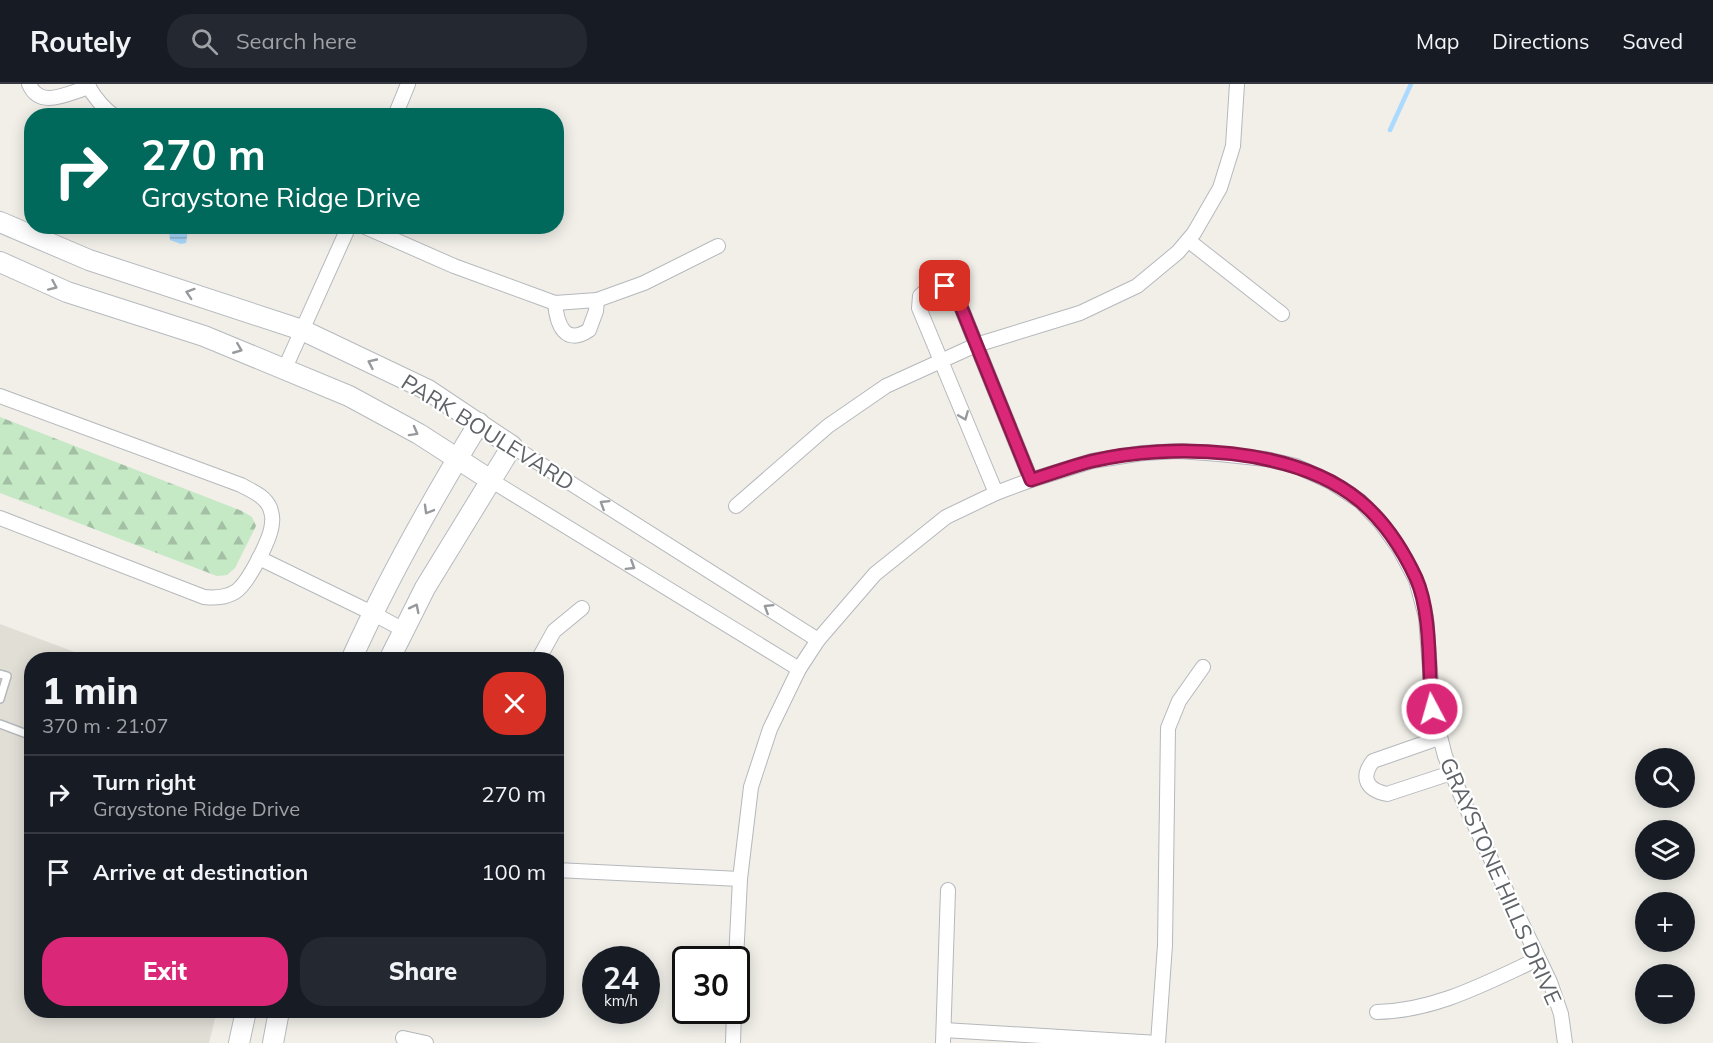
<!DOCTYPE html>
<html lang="en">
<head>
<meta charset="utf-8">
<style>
  body { margin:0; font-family:Mulish,sans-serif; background:#242831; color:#f1f3f6; height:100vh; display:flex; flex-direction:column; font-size:22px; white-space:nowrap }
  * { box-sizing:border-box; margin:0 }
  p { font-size:20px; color:#9ea1a6 }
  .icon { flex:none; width:33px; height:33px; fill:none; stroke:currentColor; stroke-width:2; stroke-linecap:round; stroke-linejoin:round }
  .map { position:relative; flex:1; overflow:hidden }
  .sheet { position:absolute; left:24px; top:568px; width:540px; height:366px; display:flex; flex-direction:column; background:#171b24; border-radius:24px; box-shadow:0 3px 15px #0003 }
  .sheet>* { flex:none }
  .hud { position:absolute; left:24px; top:24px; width:540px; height:126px; border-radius:24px; box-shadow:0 3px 15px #0003; background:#00695c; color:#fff; overflow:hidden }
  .fabs { position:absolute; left:1635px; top:664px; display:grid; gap:12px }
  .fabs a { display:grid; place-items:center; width:60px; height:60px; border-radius:50%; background:#171b24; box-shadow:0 3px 15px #0003; font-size:30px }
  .speed { position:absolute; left:582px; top:862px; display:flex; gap:12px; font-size:30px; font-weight:700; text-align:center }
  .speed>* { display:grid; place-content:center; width:78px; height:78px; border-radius:50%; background:#171b24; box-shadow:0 3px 15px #0003; line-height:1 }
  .speed small { font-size:15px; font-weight:400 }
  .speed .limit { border:3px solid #111; border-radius:9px; background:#fff; color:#111 }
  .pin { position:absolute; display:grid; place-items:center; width:51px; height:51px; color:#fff; margin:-26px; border-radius:12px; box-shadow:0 3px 9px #0006 }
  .me { position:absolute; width:66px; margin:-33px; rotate:354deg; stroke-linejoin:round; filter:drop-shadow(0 0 4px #0008) }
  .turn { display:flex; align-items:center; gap:21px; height:126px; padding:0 18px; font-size:27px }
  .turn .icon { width:78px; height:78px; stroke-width:2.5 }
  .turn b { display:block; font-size:42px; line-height:51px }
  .round { display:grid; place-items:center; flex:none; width:63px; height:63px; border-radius:24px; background:#242831 }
  .summary { display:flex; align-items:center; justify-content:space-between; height:102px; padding:0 18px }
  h1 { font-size:36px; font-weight:800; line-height:45px }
  .action { display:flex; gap:12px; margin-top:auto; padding:12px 18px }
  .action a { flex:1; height:69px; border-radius:24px; background:#db2777; color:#fff; font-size:24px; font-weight:800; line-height:69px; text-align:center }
  .action a+a { background:#242831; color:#f1f3f6 }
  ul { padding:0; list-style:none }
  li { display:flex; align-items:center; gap:18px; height:78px; padding:0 18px; border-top:2px solid #363941 }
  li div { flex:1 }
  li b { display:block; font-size:22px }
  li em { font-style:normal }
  header { display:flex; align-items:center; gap:36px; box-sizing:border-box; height:84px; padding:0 30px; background:#171b24; border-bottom:2px solid #363941 }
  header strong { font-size:28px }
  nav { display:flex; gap:33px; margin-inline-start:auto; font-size:21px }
  .search { width:420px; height:54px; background:#242831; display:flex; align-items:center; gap:15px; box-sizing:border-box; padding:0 21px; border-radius:24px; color:#9ea1a6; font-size:22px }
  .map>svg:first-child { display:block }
  .education { fill:#e1ded6 }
  .forest { fill:url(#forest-firs) }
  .water { fill:url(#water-rules) }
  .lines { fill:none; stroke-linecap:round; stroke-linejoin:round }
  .stream { stroke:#aadaff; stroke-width:4.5 }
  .lane-casing { stroke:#b5b8bc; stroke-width:10 }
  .street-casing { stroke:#b5b8bc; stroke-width:16 }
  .secondary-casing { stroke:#b6babf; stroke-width:22 }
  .lane { stroke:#fff; stroke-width:7 }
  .street { stroke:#fff; stroke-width:14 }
  .secondary { stroke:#fff; stroke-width:20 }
  .oneway { stroke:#979a9d }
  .route-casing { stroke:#8e194d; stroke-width:15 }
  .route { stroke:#db2777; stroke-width:10 }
  .labels { text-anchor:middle; stroke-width:4.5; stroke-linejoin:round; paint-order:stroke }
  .street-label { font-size:22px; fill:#5f6368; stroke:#fff }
</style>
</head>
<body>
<header>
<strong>Routely</strong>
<div class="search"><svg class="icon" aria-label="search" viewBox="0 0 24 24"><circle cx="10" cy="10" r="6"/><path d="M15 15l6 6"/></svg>Search here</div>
<nav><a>Map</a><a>Directions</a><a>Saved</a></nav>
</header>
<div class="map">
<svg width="1713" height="959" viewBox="0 0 1713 959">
  <defs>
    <pattern id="forest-firs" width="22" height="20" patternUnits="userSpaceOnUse" patternTransform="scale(1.5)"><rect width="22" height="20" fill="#c5e8c5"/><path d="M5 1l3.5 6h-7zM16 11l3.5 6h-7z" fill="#a3c0a4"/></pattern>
    <pattern id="water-rules" width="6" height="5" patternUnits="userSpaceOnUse" patternTransform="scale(1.5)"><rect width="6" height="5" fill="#aadaff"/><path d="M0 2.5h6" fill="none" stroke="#8eb4d2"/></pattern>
  </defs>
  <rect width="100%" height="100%" fill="#f1efe8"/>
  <path class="education" d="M0,540L96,576H32V927H217L209,959H0Z"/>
  <path class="forest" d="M0,333L242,427L252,433L256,442L235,484L227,491L217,492L0,409Z"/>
  <path class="water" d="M172,143L188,147L186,159L181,160L170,156L169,146Z"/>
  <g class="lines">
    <path class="stream" d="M1390,46L1411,0"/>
    <g class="lane-casing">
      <g id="lane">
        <path d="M0,590L7,592L0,615"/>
        <path d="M0,640L32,652"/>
      </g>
    </g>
    <g class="street-casing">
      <g id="street">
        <path d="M29,0C40,26 68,9 89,3"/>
        <path d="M87,0C94,13 102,23 114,32"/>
        <path d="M395,32L408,0"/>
        <path d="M363,142L454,182L555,219L597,216L644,199L718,162"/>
        <path d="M1189,157L1282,230"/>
        <path d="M555,219C557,241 565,262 589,246L596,227L597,216"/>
        <path d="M285,284L349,142"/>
        <path d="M0,312L241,401C252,407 265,412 270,424C271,427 273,434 272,438C272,453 248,500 235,508C225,514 215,514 204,513L0,434"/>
        <path d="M512,362L818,556"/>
        <path d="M492,397L799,585"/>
        <path d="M996,409L919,224L920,212L931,202H945L957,213L1031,396"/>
        <path d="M736,422L828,342L886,302L976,261L1080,229L1137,202L1178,168L1194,149L1220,104L1233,62L1237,0"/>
        <path d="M259,474L372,529L404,546"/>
        <path d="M538,576L554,547L582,524"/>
        <path d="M1439,654L1373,677C1360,694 1367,706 1387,710L1451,689"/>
        <path d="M556,786L740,795"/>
        <path d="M736,876L740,795L751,703L770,645L799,585L818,556L875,490L946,433L996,409L1031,396L1092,377L1143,369L1179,367L1219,370L1266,375L1296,382L1331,398L1360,417L1381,439L1399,464L1416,496L1426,533L1433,625L1445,672L1464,719L1550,898L1561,930L1565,959"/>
        <path d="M1377,928C1435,927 1486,899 1538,875"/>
        <path d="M944,946L1158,959"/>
        <path d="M403,954L426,959"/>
        <path d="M733,959L734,927"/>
        <path d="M943,959L948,806"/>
        <path d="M1158,959L1165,861L1168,644L1179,617L1203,583"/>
      </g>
    </g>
    <g class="secondary-casing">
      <g id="secondary">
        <path d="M0,138L89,176L302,246L428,306L512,362L425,504L389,576"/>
        <path d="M0,178L67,208L204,252L349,312L419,350L492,397"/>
        <path d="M351,576C388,494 432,416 479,339"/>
        <path d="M239,959L246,927"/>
        <path d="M273,959L279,927"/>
      </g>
    </g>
    <use href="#lane" class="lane"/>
    <use href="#street" class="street"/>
    <use href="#secondary" class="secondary"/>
  </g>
  <defs><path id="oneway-chevron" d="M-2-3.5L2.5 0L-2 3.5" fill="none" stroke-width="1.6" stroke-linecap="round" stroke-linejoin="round" transform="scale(1.5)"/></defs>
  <g class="oneway">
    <use href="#oneway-chevron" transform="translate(53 202) rotate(24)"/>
    <use href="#oneway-chevron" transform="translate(190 209) rotate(-162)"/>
    <use href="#oneway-chevron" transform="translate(238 265) rotate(22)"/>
    <use href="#oneway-chevron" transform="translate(372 279) rotate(-155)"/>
    <use href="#oneway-chevron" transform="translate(964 332) rotate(68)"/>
    <use href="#oneway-chevron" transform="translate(414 348) rotate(29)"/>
    <use href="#oneway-chevron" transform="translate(604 420) rotate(-148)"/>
    <use href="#oneway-chevron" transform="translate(428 426) rotate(120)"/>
    <use href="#oneway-chevron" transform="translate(631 482) rotate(32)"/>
    <use href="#oneway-chevron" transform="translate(415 524) rotate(-63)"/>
    <use href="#oneway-chevron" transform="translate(768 524) rotate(-148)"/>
  </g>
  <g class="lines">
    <g class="route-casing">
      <path id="route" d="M945,202L957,213L1031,396C1051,390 1072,382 1092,377C1172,358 1295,363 1360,417C1384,437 1403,466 1416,494C1432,530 1428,585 1432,625"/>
    </g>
    <use href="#route" class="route"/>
  </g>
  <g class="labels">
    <g class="street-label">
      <text transform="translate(488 348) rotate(32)" y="8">PARK BOULEVARD</text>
      <text transform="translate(1501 797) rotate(66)" y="8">GRAYSTONE HILLS DRIVE</text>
    </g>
  </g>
</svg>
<div class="fabs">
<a><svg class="icon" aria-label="search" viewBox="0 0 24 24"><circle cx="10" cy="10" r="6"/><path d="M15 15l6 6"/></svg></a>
<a><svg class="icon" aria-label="layers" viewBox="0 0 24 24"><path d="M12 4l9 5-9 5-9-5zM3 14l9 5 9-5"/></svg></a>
<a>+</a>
<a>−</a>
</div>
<div class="speed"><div>24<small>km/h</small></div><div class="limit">30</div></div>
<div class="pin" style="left:945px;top:202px;background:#d93025"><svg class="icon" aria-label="arrive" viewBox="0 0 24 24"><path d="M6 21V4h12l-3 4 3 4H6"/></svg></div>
<svg class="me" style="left:1432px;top:625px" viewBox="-20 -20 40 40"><circle r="17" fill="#db2777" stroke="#fff" stroke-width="3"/><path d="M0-11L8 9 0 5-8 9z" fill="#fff"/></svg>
<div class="hud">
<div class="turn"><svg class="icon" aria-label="right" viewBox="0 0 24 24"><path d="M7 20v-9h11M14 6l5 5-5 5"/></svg><div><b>270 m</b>Graystone Ridge Drive</div></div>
</div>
<section class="sheet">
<div class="summary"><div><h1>1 min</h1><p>370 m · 21:07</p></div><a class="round" style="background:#d93025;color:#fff"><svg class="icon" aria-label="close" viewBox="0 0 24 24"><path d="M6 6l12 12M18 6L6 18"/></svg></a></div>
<ul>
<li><svg class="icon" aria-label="right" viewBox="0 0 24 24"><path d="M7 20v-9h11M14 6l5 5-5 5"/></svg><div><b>Turn right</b><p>Graystone Ridge Drive</p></div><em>270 m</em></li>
<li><svg class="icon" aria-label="arrive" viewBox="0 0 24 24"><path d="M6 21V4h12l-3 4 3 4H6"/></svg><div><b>Arrive at destination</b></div><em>100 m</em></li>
</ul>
<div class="action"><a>Exit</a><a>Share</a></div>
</section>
</div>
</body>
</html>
